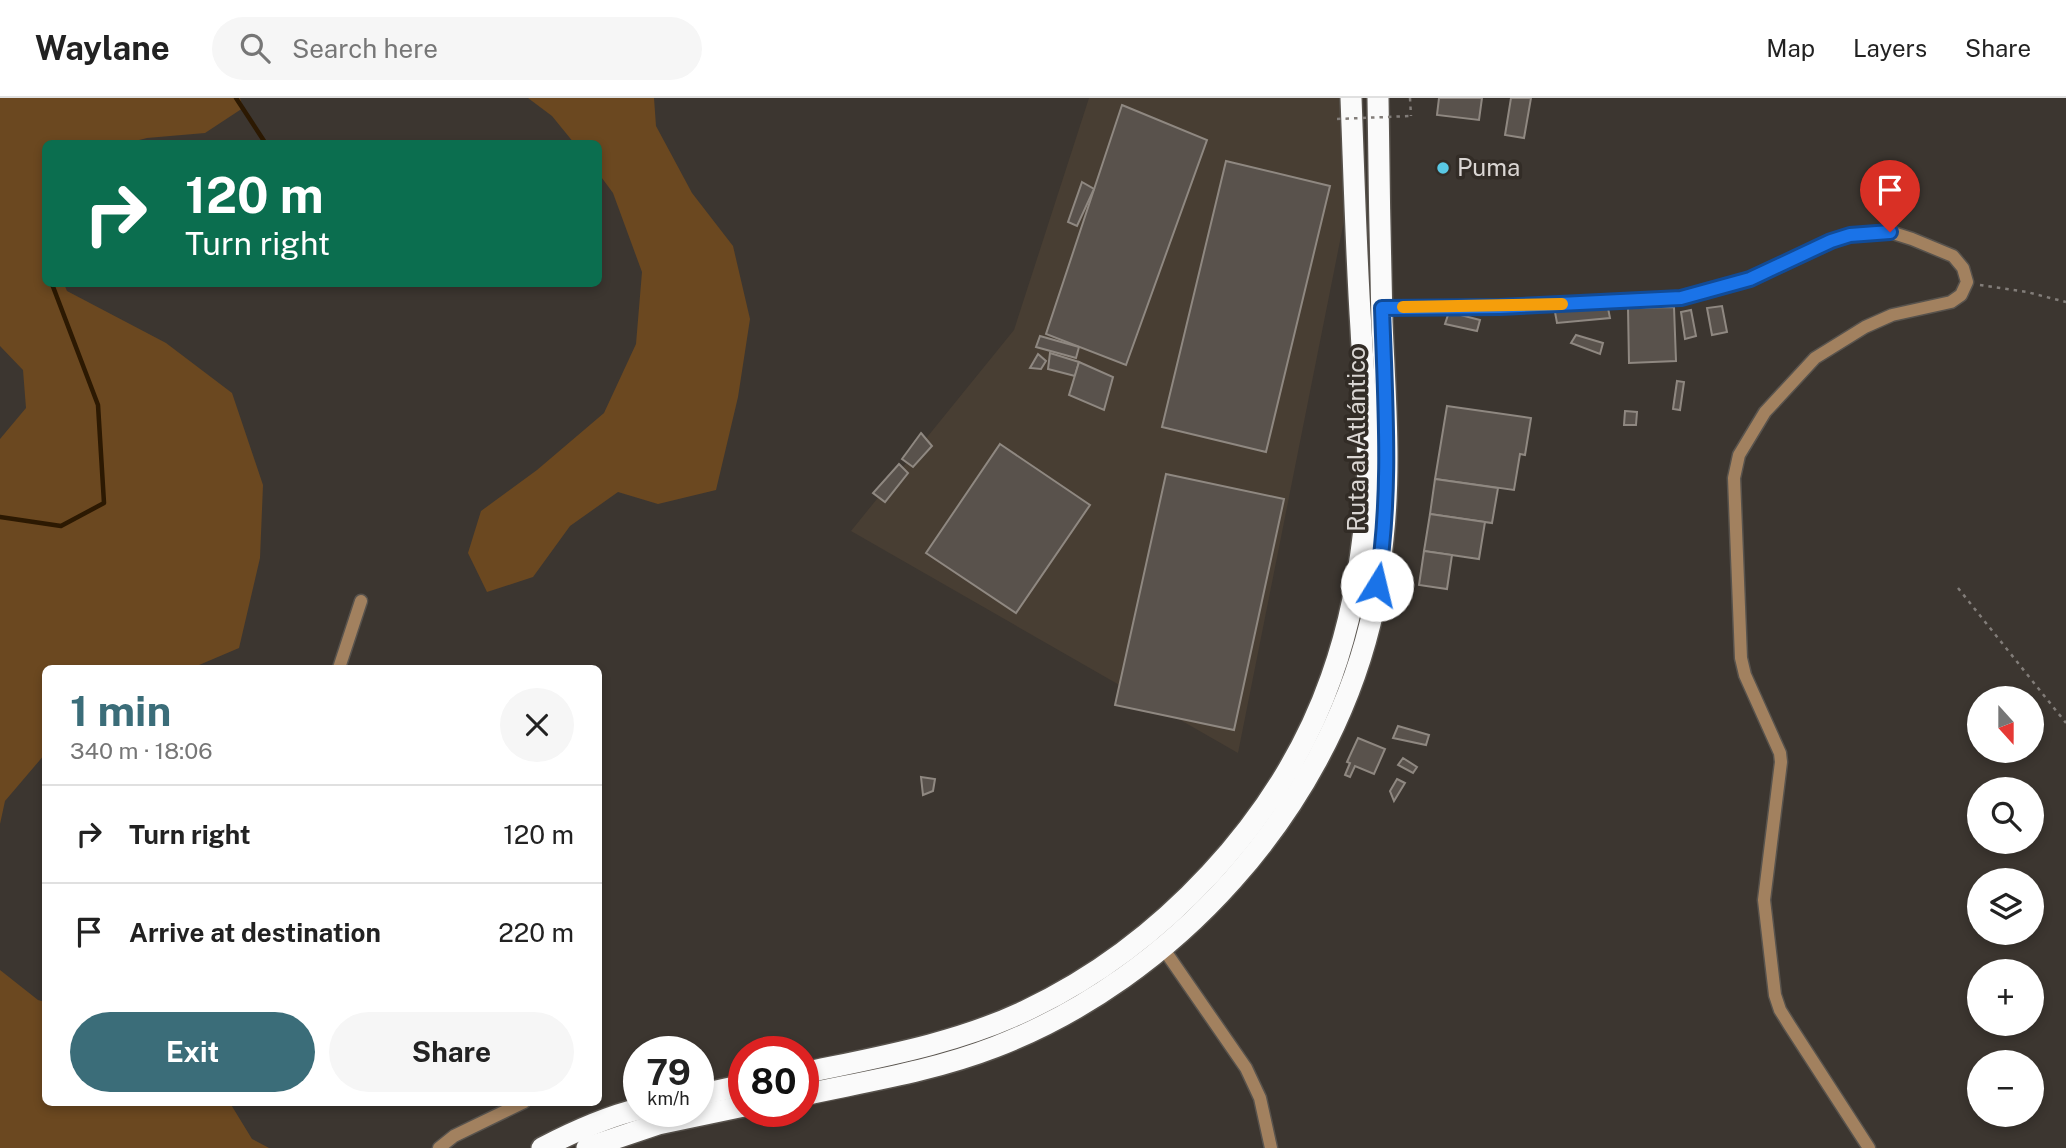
<!DOCTYPE html>
<html lang="en">
<head>
<meta charset="utf-8">
<style>
  body { margin:0; font-family:"Public Sans",sans-serif; background:#f6f6f6; color:#222; height:100vh; display:flex; flex-direction:column; font-size:26px; white-space:nowrap }
  * { box-sizing:border-box; margin:0 }
  p { font-size:23px; color:#767676 }
  .icon { flex:none; width:38px; height:38px; fill:none; stroke:currentColor; stroke-width:2; stroke-linecap:round; stroke-linejoin:round }
  .map { position:relative; flex:1; overflow:hidden }
  .details { position:absolute; left:42px; top:567px; width:560px; height:441px; display:flex; flex-direction:column; background:#fff; border-radius:10px; box-shadow:0 4px 10px #0003 }
  .details>* { flex:none }
  .banner { position:absolute; left:42px; top:42px; width:560px; height:147px; border-radius:10px; box-shadow:0 4px 10px #0003; background:#0b6e4f; color:#fff; overflow:hidden }
  .needle { width:46px; rotate:159deg }
  .fabs { position:absolute; left:1967px; top:588px; display:grid; gap:14px }
  .fabs a { display:grid; place-items:center; width:77px; height:77px; border-radius:50%; background:#fff; box-shadow:0 4px 10px #0003; font-size:35px }
  .speed { position:absolute; left:623px; top:938px; display:flex; gap:14px; font-size:35px; font-weight:700; text-align:center }
  .speed>* { display:grid; place-content:center; width:91px; height:91px; border-radius:50%; background:#fff; box-shadow:0 4px 10px #0003; line-height:1 }
  .speed small { font-size:18px; font-weight:400 }
  .speed .limit { border:10px solid #d22; background:#fff; color:#111 }
  .pin { position:absolute; display:grid; place-items:center; width:60px; height:60px; color:#fff; margin:-72px -30px; border-radius:50% 50% 50% 0; rotate:-45deg; box-shadow:0 0 7px #0007 }
  .pin .icon { rotate:45deg }
  .me { position:absolute; width:77px; margin:-38px; rotate:9deg; stroke-linejoin:round; filter:drop-shadow(0 0 5px #0008) }
  .turn { display:flex; align-items:center; gap:24px; height:147px; padding:0 28px; font-size:32px }
  .turn .icon { width:91px; height:91px; stroke-width:2.5 }
  .turn b { display:block; font-size:49px; line-height:60px }
  .round { display:grid; place-items:center; flex:none; width:74px; height:74px; border-radius:37px; background:#f6f6f6 }
  .summary { display:flex; align-items:center; justify-content:space-between; height:119px; padding:0 28px }
  h1 { font-size:42px; font-weight:700; line-height:52px; color:#3b6d79 }
  .action { display:flex; gap:14px; margin-top:auto; padding:14px 28px }
  .action a { flex:1; height:80px; border-radius:42px; background:#3b6d79; color:#fff; font-size:28px; font-weight:700; line-height:80px; text-align:center }
  .action a+a { background:#f6f6f6; color:#222 }
  ul { padding:0; list-style:none }
  li { display:flex; align-items:center; gap:21px; height:98px; padding:0 28px; border-top:2px solid #e0e0e0 }
  li div { flex:1 }
  li b { display:block; font-size:26px }
  li em { font-style:normal }
  header { display:flex; align-items:center; gap:42px; box-sizing:border-box; height:98px; padding:0 35px; background:#fff; border-bottom:2px solid #e0e0e0 }
  header strong { font-size:33px }
  nav { display:flex; gap:38px; margin-inline-start:auto; font-size:24px }
  .search { width:490px; height:63px; background:#f6f6f6; display:flex; align-items:center; gap:18px; box-sizing:border-box; padding:0 24px; border-radius:38px; color:#767676; font-size:26px }
  .map>svg:first-child { display:block }
  .built { fill:#483e33 }
  .green { fill:#6b4820 }
  .lines { fill:none; stroke-linecap:round; stroke-linejoin:round }
  .stream { stroke:#2c1902; stroke-width:4.5 }
  .building { fill:#59524c; stroke:#8f8881; stroke-width:2 }
  .minor-casing { stroke:#58534d; stroke-width:15 }
  .highway-casing { stroke:#58534d; stroke-width:24 }
  .path { stroke:#827d79; stroke-width:2.5; stroke-dasharray:3.5 5; stroke-linecap:butt }
  .minor { stroke:#a2815f; stroke-width:12 }
  .highway { stroke:#fafafa; stroke-width:21 }
  .path-bridge { stroke:#827d79; stroke-width:2.5; stroke-dasharray:3.5 5; stroke-linecap:butt }
  .route-casing { stroke:#114b97; stroke-width:18 }
  .route { stroke:#1a73e8; stroke-width:12 }
  .slow { stroke:#f59e0b; stroke-width:12 }
  .poi-dot { fill:#59c8e4; stroke:#322c26; stroke-width:2.5 }
  .labels { text-anchor:middle; stroke-width:7; stroke-linejoin:round; paint-order:stroke }
  .poi-label { font-size:24px; fill:#dad6d3; stroke:#322c26; text-anchor:start }
  .street-label { font-size:24px; fill:#dad6d3; stroke:#322c26 }
</style>
</head>
<body>
<header>
<strong>Waylane</strong>
<div class="search"><svg class="icon" aria-label="search" viewBox="0 0 24 24"><circle cx="10" cy="10" r="6"/><path d="M15 15l6 6"/></svg>Search here</div>
<nav><a>Map</a><a>Layers</a><a>Share</a></nav>
</header>
<div class="map">
<svg width="2066" height="1050" viewBox="0 0 2066 1050">
  <rect width="100%" height="100%" fill="#3c3630"/>
  <path class="built" d="M1089,0H1341L1347,108L1238,655L851,433L1014,232Z"/>
  <g class="green">
    <path d="M0,0H240L243,10L205,35L147,40L127,45L46,46V186H64L67,193L166,245L232,295L263,387L260,460L239,550L192,570H46L45,656L5,703L0,726V341L26,310L23,272L0,248Z"/>
    <path d="M528,0H654L656,28L692,95L733,148L750,221L738,299L716,392L658,406L618,394L570,428L533,479L487,494L468,455L481,413L537,372L604,315L636,246L642,174L613,95L599,76L598,46L574,45L552,18Z"/>
    <path d="M0,872L38,902L45,904L46,1004L230,1005L252,1041L269,1050H0Z"/>
  </g>
  <g class="lines">
    <g class="stream">
      <path d="M236,0L266,46"/>
      <path d="M0,419L61,428L104,405L98,307L52,186"/>
    </g>
  </g>
  <g class="building">
    <path d="M1439,0H1482L1479,22L1437,17Z"/>
    <path d="M1511,0H1531L1524,40L1505,37Z"/>
    <path d="M1122,7L1207,42L1126,267L1046,236Z"/>
    <path d="M1226,63L1330,88L1266,354L1162,329Z"/>
    <path d="M1082,84L1094,91L1077,128L1068,124Z"/>
    <path d="M1607,205L1610,220L1557,225L1555,214Z"/>
    <path d="M1722,208L1727,234L1712,237L1707,210Z"/>
    <path d="M1674,209L1676,263L1629,265L1628,210Z"/>
    <path d="M1691,212L1696,238L1685,241L1681,214Z"/>
    <path d="M1449,214L1480,222L1477,233L1445,226Z"/>
    <path d="M1576,237L1603,245L1600,256L1571,245Z"/>
    <path d="M1040,238L1079,249L1076,260L1036,249Z"/>
    <path d="M1050,255L1079,264L1075,278L1048,271Z"/>
    <path d="M1038,256L1046,263L1041,271L1030,270Z"/>
    <path d="M1079,264L1113,279L1104,312L1069,297Z"/>
    <path d="M1677,283L1684,284L1680,312L1673,311Z"/>
    <path d="M1447,308L1531,320L1525,357L1520,356L1514,392L1435,381Z"/>
    <path d="M1625,313L1637,314L1636,327H1624Z"/>
    <path d="M921,335L932,348L913,369L902,361Z"/>
    <path d="M1000,346L1090,407L1016,515L926,455Z"/>
    <path d="M899,366L908,375L885,404L873,395Z"/>
    <path d="M1166,376L1284,401L1234,632L1115,607Z"/>
    <path d="M1435,381L1498,390L1492,425L1430,416Z"/>
    <path d="M1430,416L1485,424L1479,461L1424,453Z"/>
    <path d="M1424,453L1452,457L1447,491L1419,487Z"/>
    <path d="M1398,628L1429,637L1426,647L1393,640Z"/>
    <path d="M1358,640L1385,651L1374,676L1355,668L1350,679L1345,677L1350,665L1347,664Z"/>
    <path d="M1403,660L1417,669L1413,675L1398,667Z"/>
    <path d="M921,679L935,681L933,693L923,697Z"/>
    <path d="M1397,681L1405,685L1394,703L1390,693Z"/>
  </g>
  <g class="lines">
    <g class="minor-casing">
      <g id="minor">
        <path d="M1382,210L1500,209L1681,200L1750,181L1831,143L1850,137L1890,134L1912,141L1953,158L1963,170L1967,184L1961,197L1951,204L1892,217L1865,229L1815,260L1765,314L1739,357L1734,380L1741,560L1745,577L1780,655L1781,664L1764,802L1775,897L1780,912L1790,928L1869,1050"/>
        <path d="M339,570L361,503"/>
        <path d="M1163,850L1246,970L1260,1000L1271,1050"/>
        <path d="M439,1050L454,1038L524,1004"/>
      </g>
    </g>
    <g class="highway-casing">
      <g id="highway">
        <path d="M803,975C879,959 955,946 1025,913C1161,849 1281,722 1331,580C1350,527 1361,468 1366,411C1371,351 1364,290 1361,231C1356,154 1354,77 1351,0"/>
        <path d="M698,997L744,987"/>
        <path d="M803,997C868,983 933,973 995,949C1174,880 1324,714 1370,526C1377,499 1380,469 1383,441C1391,369 1385,296 1382,224C1380,149 1379,75 1378,0"/>
        <path d="M542,1050C573,1034 605,1019 639,1011"/>
        <path d="M587,1050L658,1026L744,1008"/>
      </g>
    </g>
    <g class="path">
      <path d="M1410,0L1411,18"/>
      <path d="M1980,187L2027,194L2066,204"/>
      <path d="M1958,490L2066,625"/>
    </g>
    <use href="#minor" class="minor"/>
    <use href="#highway" class="highway"/>
    <path class="path-bridge" d="M1337,21L1411,18"/>
  </g>
  <g class="lines">
    <g class="route-casing">
      <path id="route" d="M1377,487C1392,395 1385,302 1382,210L1500,209L1681,200L1750,181L1831,143L1850,137L1890,134"/>
    </g>
    <use href="#route" class="route"/>
    <path class="slow" d="M1403,209L1562,206"/>
  </g>
  <circle class="poi-dot" cx="1443" cy="70" r="7"/>
  <g class="labels">
    <g class="poi-label">
      <text x="1457" y="78">Puma</text>
    </g>
    <g class="street-label">
      <text transform="translate(1357 341) rotate(-90)" y="8">Ruta al Atlántico</text>
    </g>
  </g>
</svg>
<div class="fabs">
<a><svg class="needle" viewBox="-14 -14 28 28"><path d="M0-13l5 13h-10z" fill="#e53935"/><path d="M0 13l5-13h-10z" fill="#767676"/></svg></a>
<a><svg class="icon" aria-label="search" viewBox="0 0 24 24"><circle cx="10" cy="10" r="6"/><path d="M15 15l6 6"/></svg></a>
<a><svg class="icon" aria-label="layers" viewBox="0 0 24 24"><path d="M12 4l9 5-9 5-9-5zM3 14l9 5 9-5"/></svg></a>
<a>+</a>
<a>−</a>
</div>
<div class="speed"><div>79<small>km/h</small></div><div class="limit">80</div></div>
<div class="pin" style="left:1890px;top:134px;background:#d93025"><svg class="icon" aria-label="arrive" viewBox="0 0 24 24"><path d="M6 21V4h12l-3 4 3 4H6"/></svg></div>
<svg class="me" style="left:1377px;top:487px" viewBox="-20 -20 40 40"><circle r="19" fill="#fff"/><path d="M0-13L10 11 0 6-10 11z" fill="#1a73e8"/></svg>
<div class="banner">
<div class="turn"><svg class="icon" aria-label="right" viewBox="0 0 24 24"><path d="M7 20v-9h11M14 6l5 5-5 5"/></svg><div><b>120 m</b>Turn right</div></div>
</div>
<section class="details">
<div class="summary"><div><h1>1 min</h1><p>340 m · 18:06</p></div><a class="round"><svg class="icon" aria-label="close" viewBox="0 0 24 24"><path d="M6 6l12 12M18 6L6 18"/></svg></a></div>
<ul>
<li><svg class="icon" aria-label="right" viewBox="0 0 24 24"><path d="M7 20v-9h11M14 6l5 5-5 5"/></svg><div><b>Turn right</b></div><em>120 m</em></li>
<li><svg class="icon" aria-label="arrive" viewBox="0 0 24 24"><path d="M6 21V4h12l-3 4 3 4H6"/></svg><div><b>Arrive at destination</b></div><em>220 m</em></li>
</ul>
<div class="action"><a>Exit</a><a>Share</a></div>
</section>
</div>
</body>
</html>
